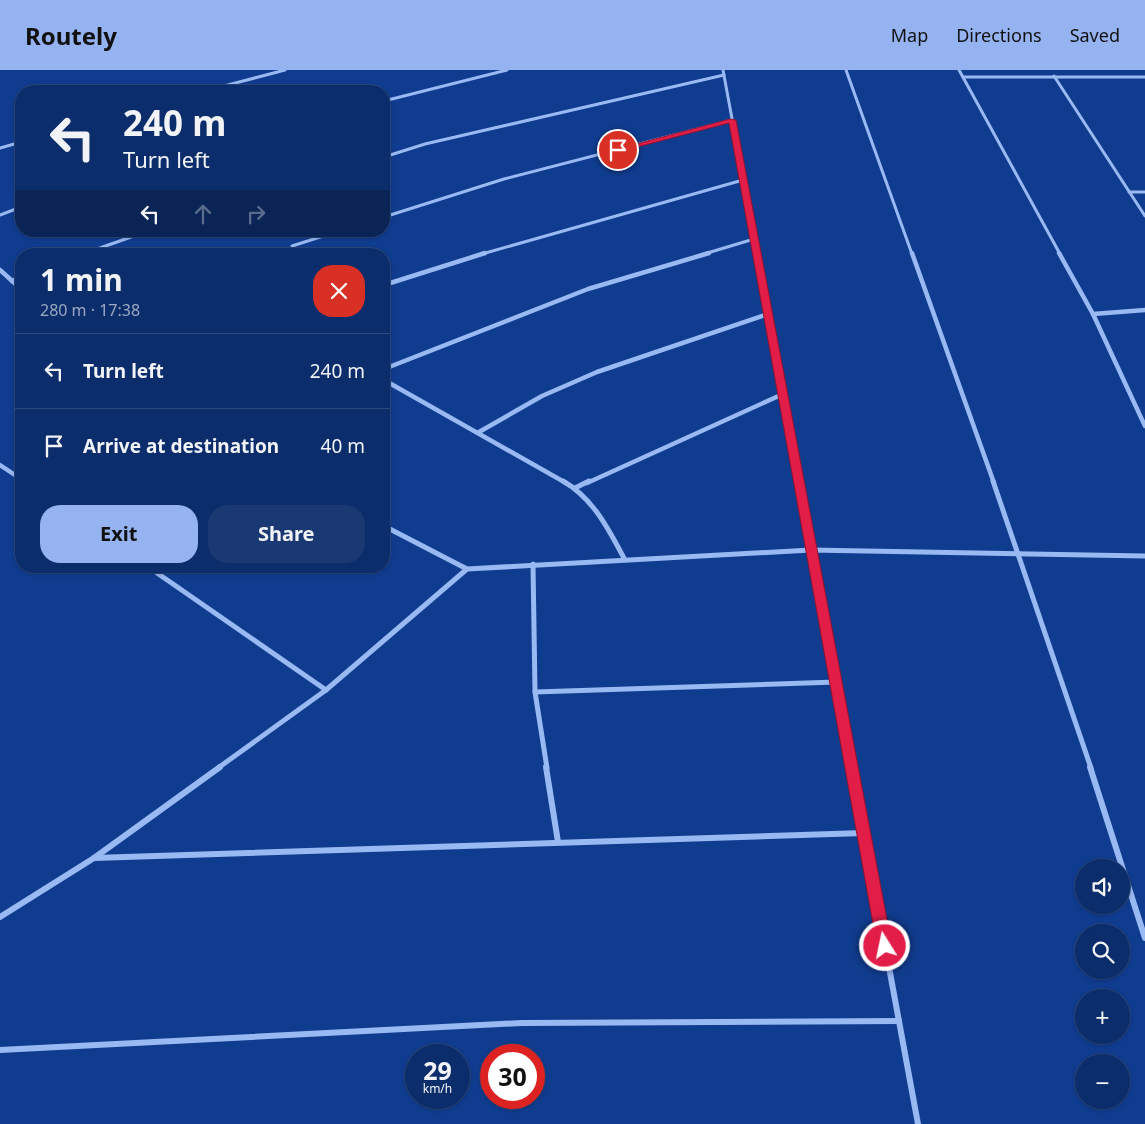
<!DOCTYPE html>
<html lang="en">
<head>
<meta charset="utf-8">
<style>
  body { margin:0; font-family:"Noto Sans",sans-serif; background:#1a3973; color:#f1f3f6; height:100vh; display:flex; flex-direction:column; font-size:19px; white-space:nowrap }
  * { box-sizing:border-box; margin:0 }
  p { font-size:16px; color:#9aa8c1 }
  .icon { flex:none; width:28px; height:28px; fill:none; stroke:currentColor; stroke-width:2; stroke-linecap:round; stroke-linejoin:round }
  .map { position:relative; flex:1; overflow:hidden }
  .side { position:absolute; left:15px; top:178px; width:375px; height:325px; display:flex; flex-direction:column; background:#0c2d6b; border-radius:20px; box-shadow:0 1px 4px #0004,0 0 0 1px #2c497e }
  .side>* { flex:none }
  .banner { position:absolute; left:15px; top:15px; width:375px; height:152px; border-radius:20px; box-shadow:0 1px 4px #0004,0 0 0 1px #2c497e; background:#0c2d6b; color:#f1f3f6; overflow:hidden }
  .controls { position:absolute; left:1075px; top:789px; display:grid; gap:10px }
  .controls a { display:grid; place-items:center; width:55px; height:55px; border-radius:50%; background:#0c2d6b; box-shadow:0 1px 4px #0004,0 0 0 1px #2c497e; font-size:25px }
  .speed { position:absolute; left:405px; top:974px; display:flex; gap:10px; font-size:25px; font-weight:700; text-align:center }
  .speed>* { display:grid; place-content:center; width:65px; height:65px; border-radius:50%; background:#0c2d6b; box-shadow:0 1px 4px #0004,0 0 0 1px #2c497e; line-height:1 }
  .speed small { font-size:12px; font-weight:400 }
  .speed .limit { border:8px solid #d22; background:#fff; color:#111 }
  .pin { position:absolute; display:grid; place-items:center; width:42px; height:42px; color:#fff; margin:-21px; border:2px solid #fff; border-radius:50%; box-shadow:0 1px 5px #0007 }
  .me { position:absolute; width:55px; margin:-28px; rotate:350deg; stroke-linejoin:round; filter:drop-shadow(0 0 4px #0008) }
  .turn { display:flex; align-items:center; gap:18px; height:105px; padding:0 25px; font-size:22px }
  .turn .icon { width:65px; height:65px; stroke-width:2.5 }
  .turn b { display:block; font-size:35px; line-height:42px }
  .lanes { display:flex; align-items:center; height:48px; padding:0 25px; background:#0003; justify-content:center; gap:25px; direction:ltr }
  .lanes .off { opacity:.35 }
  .round { display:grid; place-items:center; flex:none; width:52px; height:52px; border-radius:20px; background:#1a3973 }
  .overview { display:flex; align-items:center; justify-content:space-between; height:85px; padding:0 25px }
  h1 { font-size:30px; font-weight:700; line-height:38px }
  .cta { display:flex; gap:10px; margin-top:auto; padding:10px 25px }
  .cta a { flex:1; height:58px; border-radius:20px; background:#95b2f1; color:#111; font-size:20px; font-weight:700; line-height:58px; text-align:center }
  .cta a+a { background:#1a3973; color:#f1f3f6 }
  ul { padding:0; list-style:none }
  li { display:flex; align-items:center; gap:15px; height:75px; padding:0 25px; border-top:1px solid #2c497e }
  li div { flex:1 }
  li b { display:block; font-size:19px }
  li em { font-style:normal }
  header { display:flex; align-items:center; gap:30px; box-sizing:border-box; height:70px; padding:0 25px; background:#95b2f1; color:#111 }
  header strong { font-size:24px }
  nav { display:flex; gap:28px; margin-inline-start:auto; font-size:18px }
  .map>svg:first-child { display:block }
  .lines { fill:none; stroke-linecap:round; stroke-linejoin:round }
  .street-far3 { stroke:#99b9f3; stroke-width:3 }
  .street-far2 { stroke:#99b9f3; stroke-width:4.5 }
  .street-far1 { stroke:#99b9f3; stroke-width:5 }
  .street { stroke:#99b9f3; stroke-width:6 }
  .route { fill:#e11d48; stroke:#92132f }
</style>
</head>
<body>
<header>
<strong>Routely</strong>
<nav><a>Map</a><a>Directions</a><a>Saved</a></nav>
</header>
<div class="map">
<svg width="1145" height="1054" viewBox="0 0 1145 1054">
  <rect width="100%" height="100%" fill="#103c8f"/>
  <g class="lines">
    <g class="street-far3">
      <path d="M723,0L757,184"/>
      <path d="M846,0L912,184"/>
      <path d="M959,0L1060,184"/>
      <path d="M1054,6L1145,146"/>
      <path d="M963,7H1145"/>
      <path d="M205,21L285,0"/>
      <path d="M384,31L507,0"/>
      <path d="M0,78L21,72"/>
      <path d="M384,87L425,74L724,5"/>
      <path d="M1129,122H1145"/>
      <path d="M0,145L21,137"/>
      <path d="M384,147L504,109L732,50"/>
      <path d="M292,176L339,161"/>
      <path d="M83,184L148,161"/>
      <path d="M482,184L743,110"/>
      <path d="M704,184L754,169"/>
    </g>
    <g class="street-far2">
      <path d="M757,183L799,413"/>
      <path d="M912,183L994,413"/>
      <path d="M1059,183L1093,244L1145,356"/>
      <path d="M83,184L87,183"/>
      <path d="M0,200L21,219"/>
      <path d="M12,211L21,207"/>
      <path d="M384,215L485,183"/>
      <path d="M1093,244L1145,240"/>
      <path d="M384,299L588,219L709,183"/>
      <path d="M384,310L566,413"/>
      <path d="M479,362L542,326L597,302L768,244"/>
      <path d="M0,395L21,409"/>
      <path d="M587,413L783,324"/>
    </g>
    <g class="street-far1">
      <path d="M563,411C594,429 609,460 625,490"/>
      <path d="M799,411L852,698"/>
      <path d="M993,411L1091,698"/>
      <path d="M575,418L589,411"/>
      <path d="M384,456L467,499L811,480L1145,486"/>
      <path d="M533,494L535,622L547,698"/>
      <path d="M147,496L326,620"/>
      <path d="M535,622L836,612"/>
      <path d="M218,698L326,620L467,499"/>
    </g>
    <g class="street">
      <path d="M546,697L558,772"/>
      <path d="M852,697L918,1054"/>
      <path d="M1090,697L1145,868"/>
      <path d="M94,788L864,763"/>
      <path d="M0,847L94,788L220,697"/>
      <path d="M0,980L522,953L899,951"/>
    </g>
  </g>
  <path class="route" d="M730,49L736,50L892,876L890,881L885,883L880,881L877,876L729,53L618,82L614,80Z"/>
</svg>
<div class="controls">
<a><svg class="icon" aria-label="sound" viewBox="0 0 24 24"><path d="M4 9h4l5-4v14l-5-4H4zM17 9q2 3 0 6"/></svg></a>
<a><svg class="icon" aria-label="search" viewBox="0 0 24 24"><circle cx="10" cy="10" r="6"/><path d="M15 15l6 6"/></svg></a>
<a>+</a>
<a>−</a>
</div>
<div class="speed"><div>29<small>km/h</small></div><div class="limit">30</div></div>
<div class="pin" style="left:618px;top:80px;background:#d93025"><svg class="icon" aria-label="arrive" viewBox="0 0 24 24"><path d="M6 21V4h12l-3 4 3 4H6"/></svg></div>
<svg class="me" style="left:885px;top:876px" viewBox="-20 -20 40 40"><circle r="17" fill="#e11d48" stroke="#fff" stroke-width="3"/><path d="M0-11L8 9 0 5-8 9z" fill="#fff"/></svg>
<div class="banner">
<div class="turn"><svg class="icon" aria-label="left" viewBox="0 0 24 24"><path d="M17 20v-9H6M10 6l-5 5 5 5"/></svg><div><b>240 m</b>Turn left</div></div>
<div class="lanes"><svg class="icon" aria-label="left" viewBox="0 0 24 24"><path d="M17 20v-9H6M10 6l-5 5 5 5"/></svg><svg class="icon off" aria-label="ahead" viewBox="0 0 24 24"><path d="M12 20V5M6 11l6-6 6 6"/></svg><svg class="icon off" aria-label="right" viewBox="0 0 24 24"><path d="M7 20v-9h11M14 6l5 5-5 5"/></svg></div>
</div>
<section class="side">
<div class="overview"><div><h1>1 min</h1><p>280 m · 17:38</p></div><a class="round" style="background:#d93025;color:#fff"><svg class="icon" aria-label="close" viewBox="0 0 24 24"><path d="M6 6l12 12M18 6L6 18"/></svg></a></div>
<ul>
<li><svg class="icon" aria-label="left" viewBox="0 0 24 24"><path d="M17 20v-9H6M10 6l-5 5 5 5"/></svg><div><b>Turn left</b></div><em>240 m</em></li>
<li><svg class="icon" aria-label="arrive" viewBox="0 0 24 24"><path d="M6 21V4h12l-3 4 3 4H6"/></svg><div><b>Arrive at destination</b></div><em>40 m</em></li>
</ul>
<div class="cta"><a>Exit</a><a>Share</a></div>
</section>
</div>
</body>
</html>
